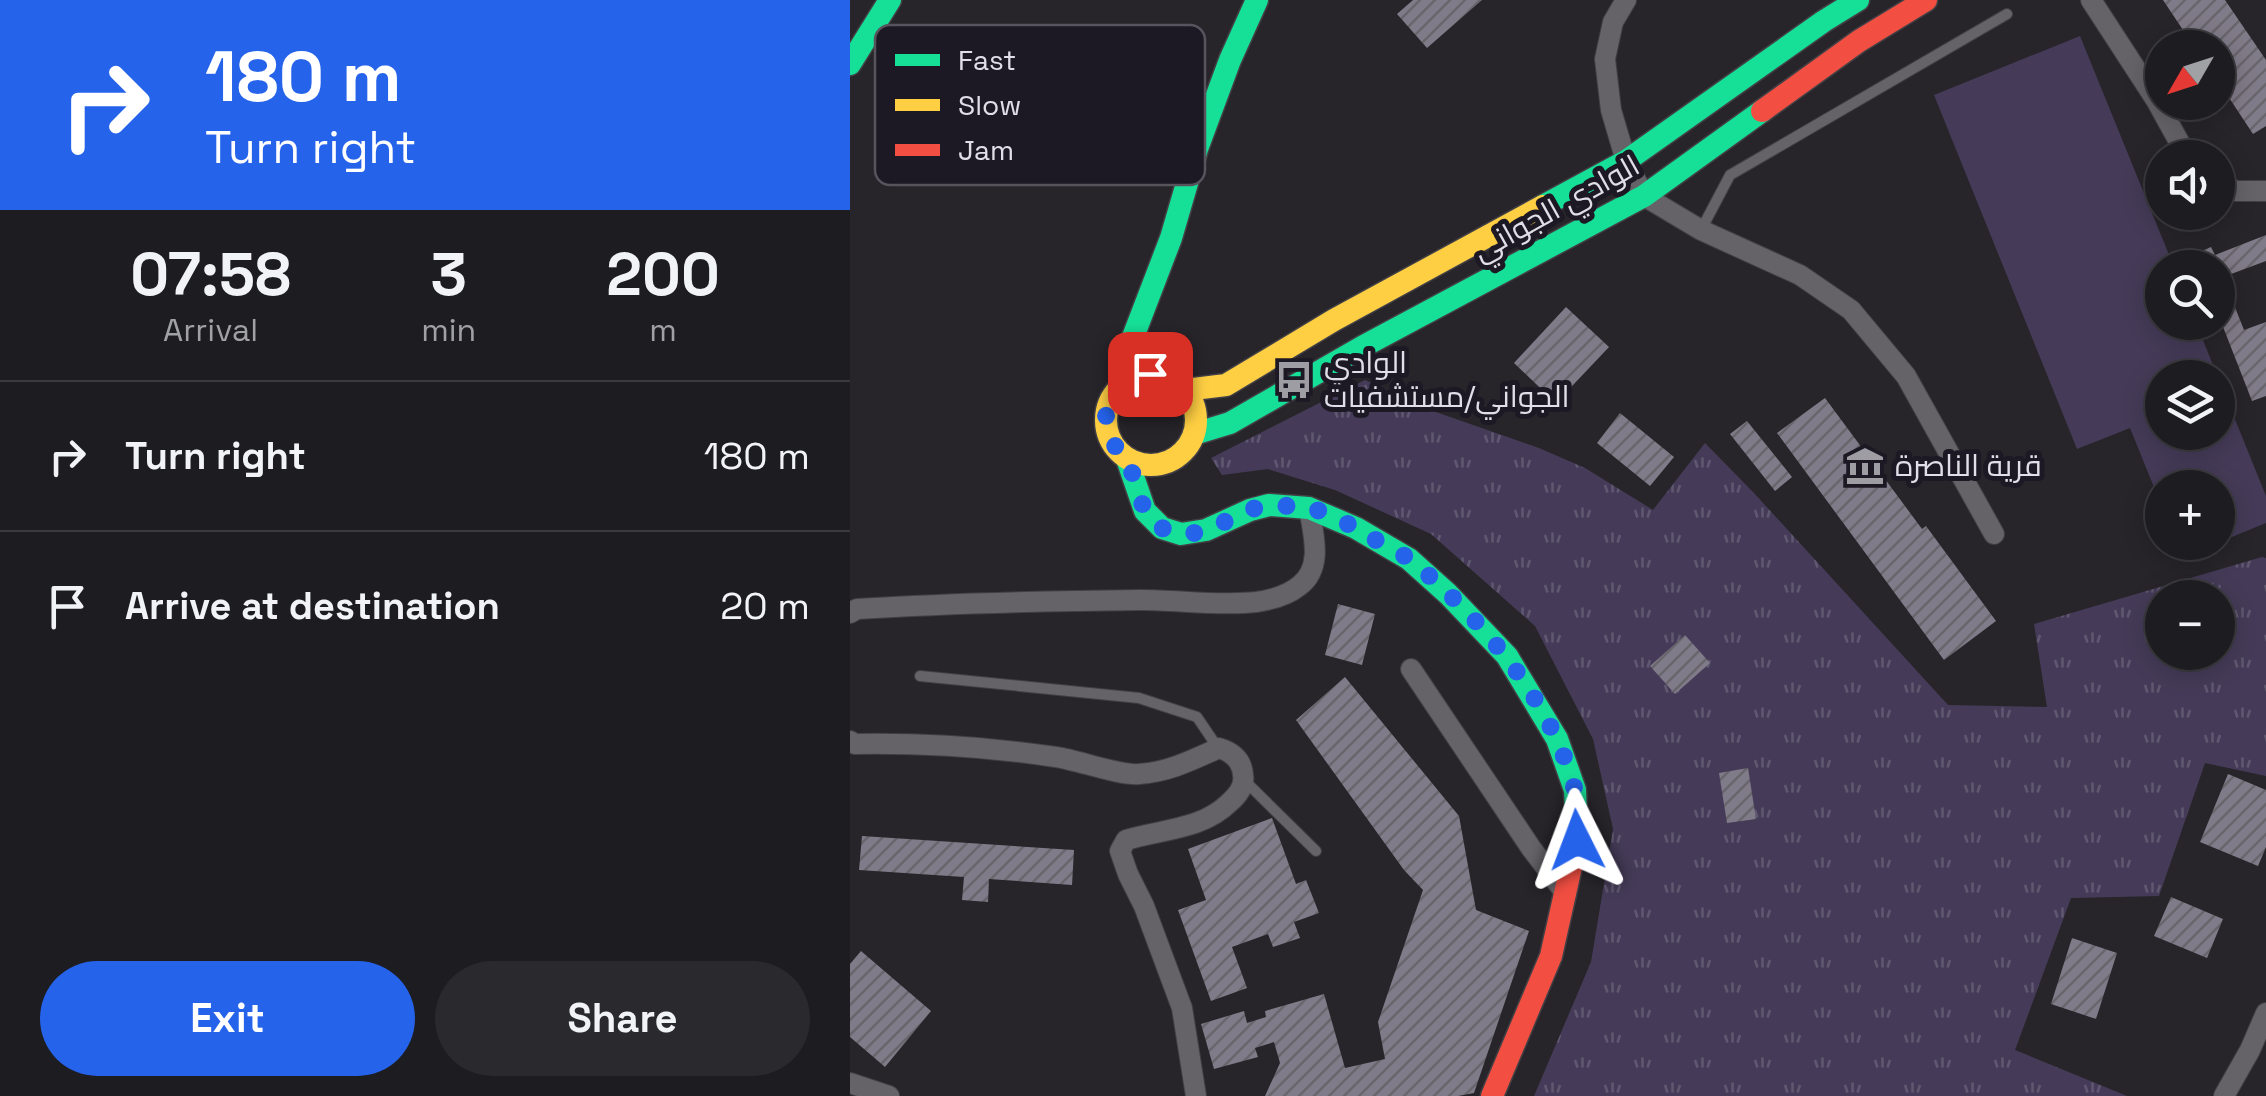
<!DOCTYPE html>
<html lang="en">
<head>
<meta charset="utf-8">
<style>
  body { margin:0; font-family:"Space Grotesk",Cairo,sans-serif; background:#2a292d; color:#f1f3f6; height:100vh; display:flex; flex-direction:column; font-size:38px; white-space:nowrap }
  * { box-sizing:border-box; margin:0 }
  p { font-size:32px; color:#a0a1a5 }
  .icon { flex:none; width:55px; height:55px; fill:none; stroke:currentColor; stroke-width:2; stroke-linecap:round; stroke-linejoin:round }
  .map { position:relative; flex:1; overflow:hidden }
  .side { display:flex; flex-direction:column; background:#1d1c20; width:850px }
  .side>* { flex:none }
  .top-card { background:#2563eb; color:#fff; overflow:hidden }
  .needle { width:65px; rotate:231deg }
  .controls { position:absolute; left:1295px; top:30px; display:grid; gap:20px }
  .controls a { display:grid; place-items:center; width:90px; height:90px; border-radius:50%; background:#1d1c20; box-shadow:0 5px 25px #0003,0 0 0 2px #3b3a3e; font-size:50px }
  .pin { position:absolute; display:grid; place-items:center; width:85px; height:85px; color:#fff; margin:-42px; border-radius:20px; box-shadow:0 5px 15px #0006 }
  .me { position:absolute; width:110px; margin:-55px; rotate:357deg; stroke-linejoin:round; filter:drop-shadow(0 0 8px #0008) }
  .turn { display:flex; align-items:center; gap:35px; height:210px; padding:0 40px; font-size:45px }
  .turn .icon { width:130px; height:130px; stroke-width:2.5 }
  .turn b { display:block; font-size:70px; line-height:85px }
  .eta { display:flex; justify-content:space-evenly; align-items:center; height:170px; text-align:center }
  .eta b { font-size:60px; font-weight:700; line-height:70px }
  .action { display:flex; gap:20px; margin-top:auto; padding:20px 40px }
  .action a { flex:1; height:115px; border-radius:60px; background:#2563eb; color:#fff; font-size:40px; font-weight:700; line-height:115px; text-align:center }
  .action a+a { background:#2a292d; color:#f1f3f6 }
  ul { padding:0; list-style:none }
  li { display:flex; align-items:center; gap:30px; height:150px; padding:0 40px; border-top:2px solid #3b3a3e }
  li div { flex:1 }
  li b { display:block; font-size:38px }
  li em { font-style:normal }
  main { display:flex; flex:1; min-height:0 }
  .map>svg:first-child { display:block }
  .grass { fill:url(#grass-tufts); fill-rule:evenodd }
  .garden { fill:#453b58; fill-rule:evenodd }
  .building { fill:url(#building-hatch) }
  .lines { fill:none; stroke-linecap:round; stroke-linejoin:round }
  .lane-casing { stroke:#424045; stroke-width:12 }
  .street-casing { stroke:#424045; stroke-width:22 }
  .fast-casing { stroke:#424045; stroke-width:25 }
  .slow-casing { stroke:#424045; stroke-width:25 }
  .jam-casing { stroke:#424045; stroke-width:25 }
  .lane { stroke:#656368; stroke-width:10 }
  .street { stroke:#656368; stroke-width:20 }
  .fast { stroke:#16e098; stroke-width:22 }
  .slow { stroke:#ffcf43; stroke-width:22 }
  .jam { stroke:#f24e42; stroke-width:22 }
  .route { stroke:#2563eb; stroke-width:18; stroke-dasharray:0 32.4 }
  .labels { text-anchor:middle; stroke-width:10; stroke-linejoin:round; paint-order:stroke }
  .street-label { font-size:30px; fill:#e0dee6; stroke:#1c1924 }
  .poi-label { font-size:30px; fill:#e0dee6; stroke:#1c1924; text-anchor:start }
  .key { fill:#1c1924; stroke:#57545e; stroke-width:2.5 }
  .key-label { font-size:28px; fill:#e0dee6 }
</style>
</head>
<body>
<main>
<section class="side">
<div class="top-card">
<div class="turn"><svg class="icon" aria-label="right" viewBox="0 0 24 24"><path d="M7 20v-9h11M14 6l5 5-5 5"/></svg><div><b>180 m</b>Turn right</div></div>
</div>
<div class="eta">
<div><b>07:58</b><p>Arrival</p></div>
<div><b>3</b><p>min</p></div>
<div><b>200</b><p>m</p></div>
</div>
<ul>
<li><svg class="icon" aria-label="right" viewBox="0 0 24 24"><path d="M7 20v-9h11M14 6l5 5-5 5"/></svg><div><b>Turn right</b></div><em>180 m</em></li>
<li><svg class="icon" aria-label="arrive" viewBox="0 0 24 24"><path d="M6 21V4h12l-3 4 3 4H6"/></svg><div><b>Arrive at destination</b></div><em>20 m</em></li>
</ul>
<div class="action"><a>Exit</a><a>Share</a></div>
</section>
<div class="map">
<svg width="1416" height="1096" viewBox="0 0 1416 1096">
  <defs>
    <pattern id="grass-tufts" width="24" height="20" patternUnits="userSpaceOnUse" patternTransform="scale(2.5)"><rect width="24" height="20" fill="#453b58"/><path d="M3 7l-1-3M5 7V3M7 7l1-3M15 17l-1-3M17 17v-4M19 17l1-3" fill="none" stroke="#605770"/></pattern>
    <pattern id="building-hatch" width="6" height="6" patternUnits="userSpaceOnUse" patternTransform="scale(2.5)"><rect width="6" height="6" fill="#807b88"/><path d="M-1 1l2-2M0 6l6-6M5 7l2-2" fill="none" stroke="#68656d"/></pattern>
  </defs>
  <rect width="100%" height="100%" fill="#27252a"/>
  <path class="grass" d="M515,380L583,411L689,448L735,468L803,510L855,443L903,492L1098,705L1197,707L1184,624L1412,557L1416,558V776L1355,763L1309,896L1221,898L1165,1050L1277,1096H684L741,962L763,829L743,739L685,626L581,534L485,490L418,469L372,475L361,458ZM1312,598H1368V652H1312Z"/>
  <path class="garden" d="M1230,36L1324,267L1312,268V322L1346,323L1416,496V523L1333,557L1327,543L1368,542V488H1312V507L1280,428L1227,449L1084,95ZM1312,378H1368V432H1312Z"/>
  <g class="building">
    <path d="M563,0H632L577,48L547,14Z"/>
    <path d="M1313,0H1375L1416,60V126L1403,134L1368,81V48H1345Z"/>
    <path d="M1416,235V261L1373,277L1394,330L1416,322V396L1402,401L1368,314V268H1349L1344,254L1361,247L1365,255Z"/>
    <path d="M716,307L759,347L706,403L664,363Z"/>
    <path d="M975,398L1072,529L1076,526L1146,621L1094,660L927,433Z"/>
    <path d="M770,413L824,457L800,486L747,443Z"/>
    <path d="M897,421L942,477L925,491L880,434Z"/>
    <path d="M488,604L525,614L512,665L475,655Z"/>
    <path d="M835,635L860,663L825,694L800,666Z"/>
    <path d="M495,677L609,816L626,910L679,931L624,1093L608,1096H415L430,1063L424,1042L405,1048L408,1057L364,1069L351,1024L394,1011L397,1023L416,1017L415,1011L474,994L495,1068L535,1059L528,1022L573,890L554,870L446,720Z"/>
    <path d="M898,768L906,819L877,823L869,773Z"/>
    <path d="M1378,774L1416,790V847L1408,866L1350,842Z"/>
    <path d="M422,818L446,884L456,880L469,913L444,922L450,938L423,947L418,934L382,947L397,988L361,1001L328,910L356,900L338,849Z"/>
    <path d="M12,836L224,850L222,885L139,879L138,902L112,900L114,877L9,870Z"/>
    <path d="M1321,897L1373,919L1357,958L1304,936Z"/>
    <path d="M1222,938L1267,953L1246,1019L1201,1004Z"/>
    <path d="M11,951L81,1011L35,1067L0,1037V964Z"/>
  </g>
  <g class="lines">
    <g class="lane-casing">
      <g id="lane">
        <path d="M851,230L880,175L1157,14"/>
        <path d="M70,676L289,698L347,717L368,748"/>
        <path d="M395,781L466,851"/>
      </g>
    </g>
    <g class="street-casing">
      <g id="street">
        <path d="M776,0L763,22L755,59L761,110L776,161L794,196L851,230L950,275L1001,310L1056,376L1144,534"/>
        <path d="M1241,0L1306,100L1338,158"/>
        <path d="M1368,180L1385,191H1416"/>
        <path d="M0,613L7,609C102,603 196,601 291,600C328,600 371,606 406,602C420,600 438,595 449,586C474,568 463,533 459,508"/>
        <path d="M561,669L681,848L716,894"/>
        <path d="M0,741L5,744C73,743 139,747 206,757C228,760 270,776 289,774C319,772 342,760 369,748C382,752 392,760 393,775C395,786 388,795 380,802C352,830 312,829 276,840L270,851L278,874L294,906L332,1008L346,1096"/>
        <path d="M0,1083L39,1096"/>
        <path d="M1374,1096L1400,1050L1416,1013"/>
      </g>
    </g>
    <g class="fast-casing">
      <g id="fast">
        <path d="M0,64L40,0"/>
        <path d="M693,206L776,161L974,21L1008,0"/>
        <path d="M276,382L275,358L321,238L347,149L380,60L407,0"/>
        <path d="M344,434L380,423L512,347L794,196L912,111"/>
        <path d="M277,459L295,511L312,528L331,534L356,530L400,510L419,505L459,508L506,528L559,559L598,594L657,656L707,739L725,790L726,811"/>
      </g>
    </g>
    <g class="slow-casing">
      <g id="slow">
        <circle cx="301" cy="420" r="45"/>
        <path d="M335,390L376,385L484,320L693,206"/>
      </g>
    </g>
    <g class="jam-casing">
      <g id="jam">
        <path d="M912,111L1009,41L1076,0"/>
        <path d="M642,1096L701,956L727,840L726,811"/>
      </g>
    </g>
    <use href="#lane" class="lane"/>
    <use href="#street" class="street"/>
    <use href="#fast" class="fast"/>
    <use href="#slow" class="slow"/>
    <use href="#jam" class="jam"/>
  </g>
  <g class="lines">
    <path class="route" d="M300,374C269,380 245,408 261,440C266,449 275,455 279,464C288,486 290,517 314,529C344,544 374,520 400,510C417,503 436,506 453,507C474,509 504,527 522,538C535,545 550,552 562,561C630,617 701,700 724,787C728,803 727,823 727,840"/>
  </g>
  <defs>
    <g id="bus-bare" transform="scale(3)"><path d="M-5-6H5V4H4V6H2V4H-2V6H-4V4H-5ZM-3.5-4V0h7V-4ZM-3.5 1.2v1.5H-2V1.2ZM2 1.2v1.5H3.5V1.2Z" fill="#9f9da4" stroke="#1c1924" stroke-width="2.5" paint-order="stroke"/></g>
    <g id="museum-bare" transform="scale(3)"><path d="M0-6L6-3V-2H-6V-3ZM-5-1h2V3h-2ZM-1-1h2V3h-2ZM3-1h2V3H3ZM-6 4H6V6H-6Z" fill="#9f9da4" stroke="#1c1924" stroke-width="2.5" paint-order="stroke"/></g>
  </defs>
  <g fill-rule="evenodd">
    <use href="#bus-bare" x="444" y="380"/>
    <use href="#museum-bare" x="1015" y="466"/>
  </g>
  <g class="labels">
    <g class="street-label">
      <text transform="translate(706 208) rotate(-29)" y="10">الوادي الجواني</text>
    </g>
    <g class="poi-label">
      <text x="474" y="373">الوادي<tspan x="474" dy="34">الجواني/مستشفيات</tspan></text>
      <text x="1045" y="476">قرية الناصرة</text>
    </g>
  </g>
  <rect x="25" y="25" width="330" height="160" rx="15" class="key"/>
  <rect x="45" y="54" width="45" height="12" fill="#16e098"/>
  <rect x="45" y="99" width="45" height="12" fill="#ffcf43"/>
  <rect x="45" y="144" width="45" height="12" fill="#f24e42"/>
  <g class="key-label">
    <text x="108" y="70">Fast</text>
    <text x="108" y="115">Slow</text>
    <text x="108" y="160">Jam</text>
  </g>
</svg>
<div class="controls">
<a><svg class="needle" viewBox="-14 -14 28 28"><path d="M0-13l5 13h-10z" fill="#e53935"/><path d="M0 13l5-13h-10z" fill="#a0a1a5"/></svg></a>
<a><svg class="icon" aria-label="sound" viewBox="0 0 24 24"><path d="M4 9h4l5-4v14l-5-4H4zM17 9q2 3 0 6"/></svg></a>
<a><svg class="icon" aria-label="search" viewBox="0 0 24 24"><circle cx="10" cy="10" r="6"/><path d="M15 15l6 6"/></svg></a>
<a><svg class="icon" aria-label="layers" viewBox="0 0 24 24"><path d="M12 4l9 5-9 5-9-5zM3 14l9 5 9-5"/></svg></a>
<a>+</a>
<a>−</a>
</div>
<div class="pin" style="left:300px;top:374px;background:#d93025"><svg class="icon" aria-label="arrive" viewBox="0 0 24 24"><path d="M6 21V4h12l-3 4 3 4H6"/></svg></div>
<svg class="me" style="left:727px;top:840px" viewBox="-20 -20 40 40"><path d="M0-17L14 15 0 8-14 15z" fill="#2563eb" stroke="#fff" stroke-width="4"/></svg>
</div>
</main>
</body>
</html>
